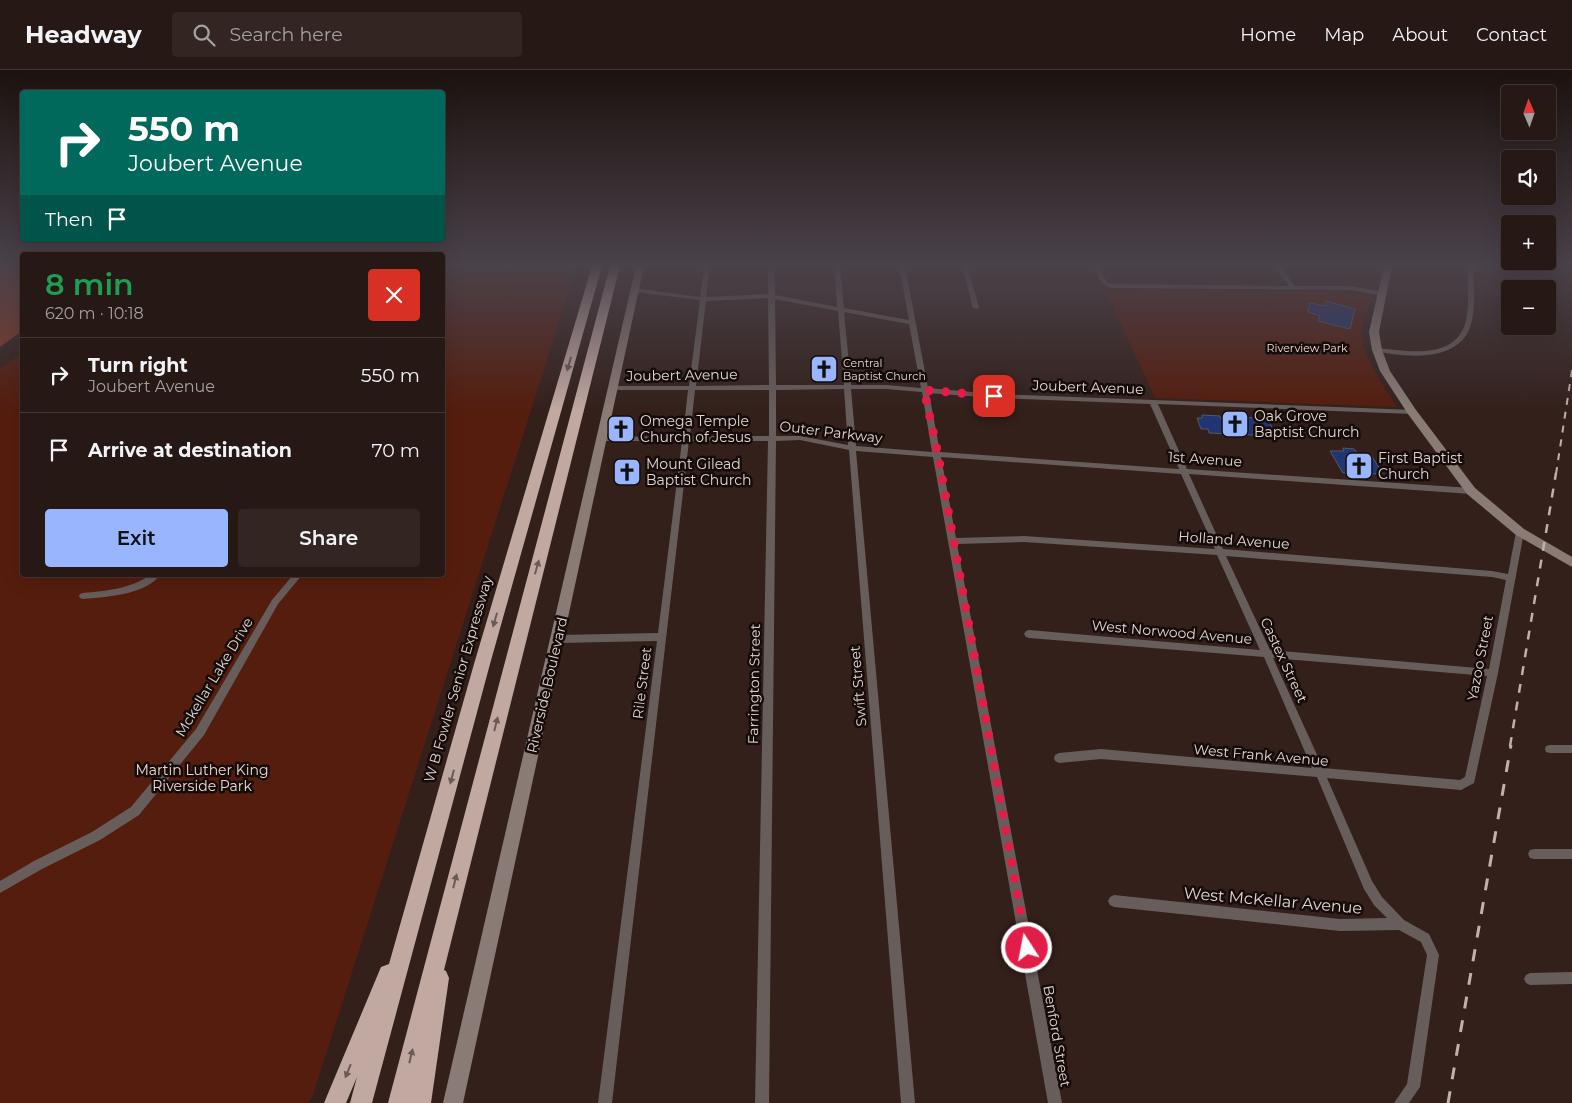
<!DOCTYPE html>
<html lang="en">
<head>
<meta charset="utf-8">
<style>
  body { margin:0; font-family:Montserrat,sans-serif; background:#322522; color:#f1f3f6; height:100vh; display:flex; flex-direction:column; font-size:19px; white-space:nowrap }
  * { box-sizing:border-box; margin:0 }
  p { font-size:16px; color:#a4a0a0 }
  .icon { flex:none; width:28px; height:28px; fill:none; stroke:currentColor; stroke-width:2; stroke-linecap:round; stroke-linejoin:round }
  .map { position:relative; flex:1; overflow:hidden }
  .panel { position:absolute; left:20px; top:182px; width:425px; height:325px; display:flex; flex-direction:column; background:#261814; border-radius:5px; box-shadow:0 5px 20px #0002,0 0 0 1px #423734 }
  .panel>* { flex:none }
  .banner { position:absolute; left:20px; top:20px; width:425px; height:152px; border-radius:5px; box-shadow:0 5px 20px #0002,0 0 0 1px #423734; background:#00695c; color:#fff; overflow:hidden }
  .needle { width:32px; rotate:358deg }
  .fabs { position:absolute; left:1501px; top:15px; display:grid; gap:10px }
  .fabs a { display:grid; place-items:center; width:55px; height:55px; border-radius:5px; background:#261814; box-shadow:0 5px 20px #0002,0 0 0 1px #423734; font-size:25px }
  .pin { position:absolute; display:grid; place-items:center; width:42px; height:42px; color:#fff; margin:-21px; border-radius:10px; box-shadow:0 2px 8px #0006 }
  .me { position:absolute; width:55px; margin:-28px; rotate:349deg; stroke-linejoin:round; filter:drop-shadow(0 0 4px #0008) }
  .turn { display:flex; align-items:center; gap:18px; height:105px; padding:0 25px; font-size:22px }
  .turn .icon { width:65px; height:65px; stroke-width:2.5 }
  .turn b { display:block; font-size:35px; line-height:42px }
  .then { display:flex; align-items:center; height:48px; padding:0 25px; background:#0003; gap:10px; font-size:19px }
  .round { display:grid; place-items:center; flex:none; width:52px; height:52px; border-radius:5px; background:#322522 }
  .summary { display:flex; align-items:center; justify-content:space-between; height:85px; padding:0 25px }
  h1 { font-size:30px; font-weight:600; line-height:38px; color:#1e9e55 }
  .cta { display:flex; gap:10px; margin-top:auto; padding:10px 25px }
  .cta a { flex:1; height:58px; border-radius:5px; background:#98b5fd; color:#111; font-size:20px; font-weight:600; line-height:58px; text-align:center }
  .cta a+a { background:#322522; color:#f1f3f6 }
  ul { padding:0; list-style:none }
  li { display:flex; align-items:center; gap:15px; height:75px; padding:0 25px; border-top:1px solid #423734 }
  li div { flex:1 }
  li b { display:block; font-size:19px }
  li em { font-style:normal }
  header { display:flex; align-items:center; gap:30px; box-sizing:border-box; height:70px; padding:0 25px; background:#261814; border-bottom:1px solid #423734 }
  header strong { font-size:24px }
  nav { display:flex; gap:28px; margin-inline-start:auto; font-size:18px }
  .search { width:350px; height:45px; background:#322522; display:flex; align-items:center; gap:12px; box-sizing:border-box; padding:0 18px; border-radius:5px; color:#a4a0a0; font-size:19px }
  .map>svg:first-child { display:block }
  .green { fill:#551d0e }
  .water { fill:#853924 }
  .building { fill:#203573; stroke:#51596b }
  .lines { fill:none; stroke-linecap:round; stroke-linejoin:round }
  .street { fill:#675d5a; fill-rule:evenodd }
  .secondary { fill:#8b7b77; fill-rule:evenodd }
  .highway { fill:#c1a9a2; fill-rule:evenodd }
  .rail-far2 { stroke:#bfb1ae; stroke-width:2; stroke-dasharray:7 7; stroke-linecap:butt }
  .rail-far1 { stroke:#bfb1ae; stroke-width:2.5; stroke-dasharray:9 9; stroke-linecap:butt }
  .rail { stroke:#bfb1ae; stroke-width:3; stroke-dasharray:12 12; stroke-linecap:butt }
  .oneway { fill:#6b5a56 }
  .route { stroke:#e11d48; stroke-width:9; stroke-dasharray:0 16.2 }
  .labels { text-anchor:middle; stroke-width:5; stroke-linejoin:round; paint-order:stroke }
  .far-park-label { font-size:11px; fill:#efd7d1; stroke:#150c0a }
  .far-poi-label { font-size:11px; fill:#e1d4d1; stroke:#150c0a; text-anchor:start }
  .street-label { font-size:14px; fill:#e1d4d1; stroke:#150c0a }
  .poi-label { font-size:14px; fill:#e1d4d1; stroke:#150c0a; text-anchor:start }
  .park-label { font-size:14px; fill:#efd7d1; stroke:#150c0a }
  .near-street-label { font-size:16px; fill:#e1d4d1; stroke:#150c0a }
</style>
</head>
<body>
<header>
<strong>Headway</strong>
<div class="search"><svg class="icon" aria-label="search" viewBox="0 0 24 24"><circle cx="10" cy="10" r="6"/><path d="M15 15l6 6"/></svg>Search here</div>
<nav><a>Home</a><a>Map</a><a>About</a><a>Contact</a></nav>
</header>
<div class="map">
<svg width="1572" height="1033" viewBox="0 0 1572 1033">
  <rect width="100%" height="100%" fill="#33201b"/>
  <g class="green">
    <path d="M443,196H577L312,1028L308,1033H0V299L22,283V505H442Z"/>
    <path d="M1105,220L1345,222L1370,225L1372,230C1367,241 1361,255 1362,268C1366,293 1384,316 1397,337L1155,328Z"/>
  </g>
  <path class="water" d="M0,196H22V261L0,277Z"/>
  <g class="building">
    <path d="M1326,231L1355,239L1350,259L1318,251L1320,246L1308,242L1310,233L1325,236Z"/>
    <path d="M1202,345L1220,346V348L1229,350H1244L1242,347L1268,349L1276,366L1209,363L1208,359H1201L1197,348H1202Z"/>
    <path d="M1343,378L1354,379L1358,384L1371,385L1383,404L1343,403L1330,381H1344Z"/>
  </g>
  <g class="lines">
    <g class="street">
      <path d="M704,196H710L706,227L768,224V196H774L775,225L837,237L834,196H840L844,238L909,250L899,196H905L928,318L994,324L1415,340L1416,342L1412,344L1158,334L1187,399L1471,418L1475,421L1471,424L1189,404L1223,479L1492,501L1508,504L1516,462L1520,459L1523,460L1524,462L1498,603L1474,713L1461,720L1327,708L1372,811L1382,827L1404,850L1429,864L1439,885L1420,1017L1409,1033H1394L1407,1014L1427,885L1421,872L1399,860L1340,861L1114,837L1110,835L1108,831L1110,827L1114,825L1340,849L1387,848L1374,835L1364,819L1317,707L1101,689L1059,693L1055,691L1054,688L1055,685L1059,683L1101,679L1312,698L1264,587L1029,568L1026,567L1024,564L1026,561L1029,560L1260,580L1217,485L1024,472L957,474L1062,1033H1048L933,387L856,381L915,1033H901L849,380L800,370L776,371L769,1033H755L768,371H689L612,1033H598L657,571L558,573L555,572L553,569L555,566L558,565L658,563L682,371H601L597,369L601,367L683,366L688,320H612L609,318L612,316H689L700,230L634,222L631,220L634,218L700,227ZM768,228L769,315L696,316L706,231ZM775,229L838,241L844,315H776ZM844,242L909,254L921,318L886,315H851ZM844,319L848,375L800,366H776V320ZM851,319H886L922,322L932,382L856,376ZM695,320H769V366H690ZM929,323L994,328L1150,334L1179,399L940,382ZM941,387L1181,404L1215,479L1024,466L956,468ZM1226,486L1492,507L1506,510L1489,599L1270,580ZM1273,588L1487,606L1465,707L1460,710L1323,698Z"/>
      <path d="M962,196H968L979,238L978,239L973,238Z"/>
      <path d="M1093,196H1099L1107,213L1113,214L1289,216L1274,196H1280L1295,216H1351L1383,222L1386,224L1383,226L1351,220L1113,218L1103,215Z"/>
      <path d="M1468,196H1474C1473,214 1476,233 1472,250C1464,293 1408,288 1375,281L1374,280L1377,278C1408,281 1457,291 1466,250C1470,233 1467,214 1468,196Z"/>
      <path d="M150,505H160C145,525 106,527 83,529L80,528L79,526L80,524L83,523C106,521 130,519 150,505Z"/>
      <path d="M293,505H302L278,534L204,665L139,745L100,770L42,799L0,823V811L34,791L92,762L131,737L196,659L272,530Z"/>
      <path d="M1550,675H1572V683H1550L1546,682L1545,679L1546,676Z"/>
      <path d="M1534,779H1572V789H1534L1530,788L1528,784L1530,780Z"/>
      <path d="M1572,902V914L1530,915L1526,913L1524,909L1526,905L1530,903Z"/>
    </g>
    <g class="secondary">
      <path d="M636,196H644L463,1033H443Z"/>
      <path d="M1384,196H1392L1379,262L1382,280L1390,301L1416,340L1475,418L1524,459L1572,487V497L1516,465L1467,424L1408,344L1380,301L1372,280L1369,262Z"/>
    </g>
    <g class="highway">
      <path d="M592,196H602L490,594L372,1033H350L357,1007L346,1033H324L381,897L389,894L474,594Z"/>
      <path d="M610,196H620L444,900L446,901L449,908L431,1033H388Z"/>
    </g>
    <path class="rail-far2" d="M1556,404L1572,300"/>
    <path class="rail-far1" d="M1510,676L1556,403"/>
    <path class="rail" d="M1448,1033L1511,675"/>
  </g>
  <defs><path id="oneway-solid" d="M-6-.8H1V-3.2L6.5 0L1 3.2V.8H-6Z" transform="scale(1.25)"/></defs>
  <g class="oneway">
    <use href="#oneway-solid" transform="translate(569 294) rotate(106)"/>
    <use href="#oneway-solid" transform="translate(537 497) rotate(-74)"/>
    <use href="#oneway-solid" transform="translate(495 550) rotate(106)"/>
    <use href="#oneway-solid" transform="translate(496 654) rotate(-76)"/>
    <use href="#oneway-solid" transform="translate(452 707) rotate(105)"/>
    <use href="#oneway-solid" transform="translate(455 811) rotate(-76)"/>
    <use href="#oneway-solid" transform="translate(411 986) rotate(-76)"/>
    <use href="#oneway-solid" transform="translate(348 1001) rotate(112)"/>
  </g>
  <linearGradient id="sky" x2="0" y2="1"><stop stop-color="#1c120f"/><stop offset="0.57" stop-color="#4a424a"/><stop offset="1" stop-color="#4a424a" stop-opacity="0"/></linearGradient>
  <rect width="1572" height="341" fill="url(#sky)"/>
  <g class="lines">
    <path class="route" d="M994,326L924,320L938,384L1027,878"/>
  </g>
  <defs>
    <g id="church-square" transform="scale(1.4375)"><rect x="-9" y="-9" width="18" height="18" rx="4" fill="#98b5fd" stroke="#150c0a"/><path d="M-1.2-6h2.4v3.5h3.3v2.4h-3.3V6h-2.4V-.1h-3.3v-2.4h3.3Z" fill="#111"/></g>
  </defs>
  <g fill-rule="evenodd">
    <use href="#church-square" x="824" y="299"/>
    <use href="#church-square" x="1235" y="354"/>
    <use href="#church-square" x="621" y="359"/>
    <use href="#church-square" x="1359" y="396"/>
    <use href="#church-square" x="627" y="402"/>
  </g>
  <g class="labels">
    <g class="far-park-label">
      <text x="1307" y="282">Riverview Park</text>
    </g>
    <g class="far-poi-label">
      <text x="843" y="297">Central<tspan x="843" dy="13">Baptist Church</tspan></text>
    </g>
    <g class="street-label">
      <text transform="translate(682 305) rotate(-1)" y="5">Joubert Avenue</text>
      <text transform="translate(1088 317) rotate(2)" y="5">Joubert Avenue</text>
      <text transform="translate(831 362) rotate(7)" y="5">Outer Parkway</text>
      <text transform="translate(1205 389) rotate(4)" y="5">1st Avenue</text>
      <text transform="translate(1234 470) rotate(4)" y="5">Holland Avenue</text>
      <text transform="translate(1172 562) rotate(5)" y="5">West Norwood Avenue</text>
      <text transform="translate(1480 588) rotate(-79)" y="5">Yazoo Street</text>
      <text transform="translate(1284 590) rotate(65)" y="5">Castex Street</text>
      <text transform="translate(214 607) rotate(-59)" y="5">Mckellar Lake Drive</text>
      <text transform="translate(458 609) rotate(-74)" y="5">W B Fowler Senior Expressway</text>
      <text transform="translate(642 613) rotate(-83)" y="5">Rile Street</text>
      <text transform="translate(754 614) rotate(-89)" y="5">Farrington Street</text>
      <text transform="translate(547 615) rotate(-77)" y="5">Riverside Boulevard</text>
      <text transform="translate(858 616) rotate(-95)" y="5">Swift Street</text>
      <text transform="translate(1261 685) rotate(5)" y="5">West Frank Avenue</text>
      <text transform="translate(1057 966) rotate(80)" y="5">Benford Street</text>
    </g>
    <g class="poi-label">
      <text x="1254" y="351">Oak Grove<tspan x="1254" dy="16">Baptist Church</tspan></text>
      <text x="640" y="356">Omega Temple<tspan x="640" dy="16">Church of Jesus</tspan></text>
      <text x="1378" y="393">First Baptist<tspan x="1378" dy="16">Church</tspan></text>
      <text x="646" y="399">Mount Gilead<tspan x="646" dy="16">Baptist Church</tspan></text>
    </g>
    <g class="park-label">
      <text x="202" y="705">Martin Luther King<tspan x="202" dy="16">Riverside Park</tspan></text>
    </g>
    <g class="near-street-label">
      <text transform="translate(1273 830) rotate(5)" y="6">West McKellar Avenue</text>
    </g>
  </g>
</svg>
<div class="fabs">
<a><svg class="needle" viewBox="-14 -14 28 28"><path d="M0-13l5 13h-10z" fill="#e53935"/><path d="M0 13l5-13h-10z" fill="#a4a0a0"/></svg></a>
<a><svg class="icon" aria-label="sound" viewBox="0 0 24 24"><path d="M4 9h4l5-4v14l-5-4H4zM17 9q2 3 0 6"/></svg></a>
<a>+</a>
<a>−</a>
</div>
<div class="pin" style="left:994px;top:326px;background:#d93025"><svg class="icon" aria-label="arrive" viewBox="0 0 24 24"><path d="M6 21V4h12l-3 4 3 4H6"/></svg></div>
<svg class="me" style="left:1027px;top:878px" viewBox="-20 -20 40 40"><circle r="17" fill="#e11d48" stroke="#fff" stroke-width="3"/><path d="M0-11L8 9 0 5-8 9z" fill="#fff"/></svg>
<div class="banner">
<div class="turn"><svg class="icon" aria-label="right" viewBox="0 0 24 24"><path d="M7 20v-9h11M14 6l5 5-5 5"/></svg><div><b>550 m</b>Joubert Avenue</div></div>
<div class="then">Then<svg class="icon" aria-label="arrive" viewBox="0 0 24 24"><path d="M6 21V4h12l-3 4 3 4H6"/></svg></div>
</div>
<section class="panel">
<div class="summary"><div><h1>8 min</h1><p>620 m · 10:18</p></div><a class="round" style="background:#d93025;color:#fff"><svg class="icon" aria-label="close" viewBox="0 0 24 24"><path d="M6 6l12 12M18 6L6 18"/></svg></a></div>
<ul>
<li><svg class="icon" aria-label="right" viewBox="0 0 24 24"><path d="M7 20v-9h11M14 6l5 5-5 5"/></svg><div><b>Turn right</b><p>Joubert Avenue</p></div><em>550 m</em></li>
<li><svg class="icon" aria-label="arrive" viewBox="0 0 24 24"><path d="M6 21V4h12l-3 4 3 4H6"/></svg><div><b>Arrive at destination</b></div><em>70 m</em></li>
</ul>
<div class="cta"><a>Exit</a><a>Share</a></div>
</section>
</div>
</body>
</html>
